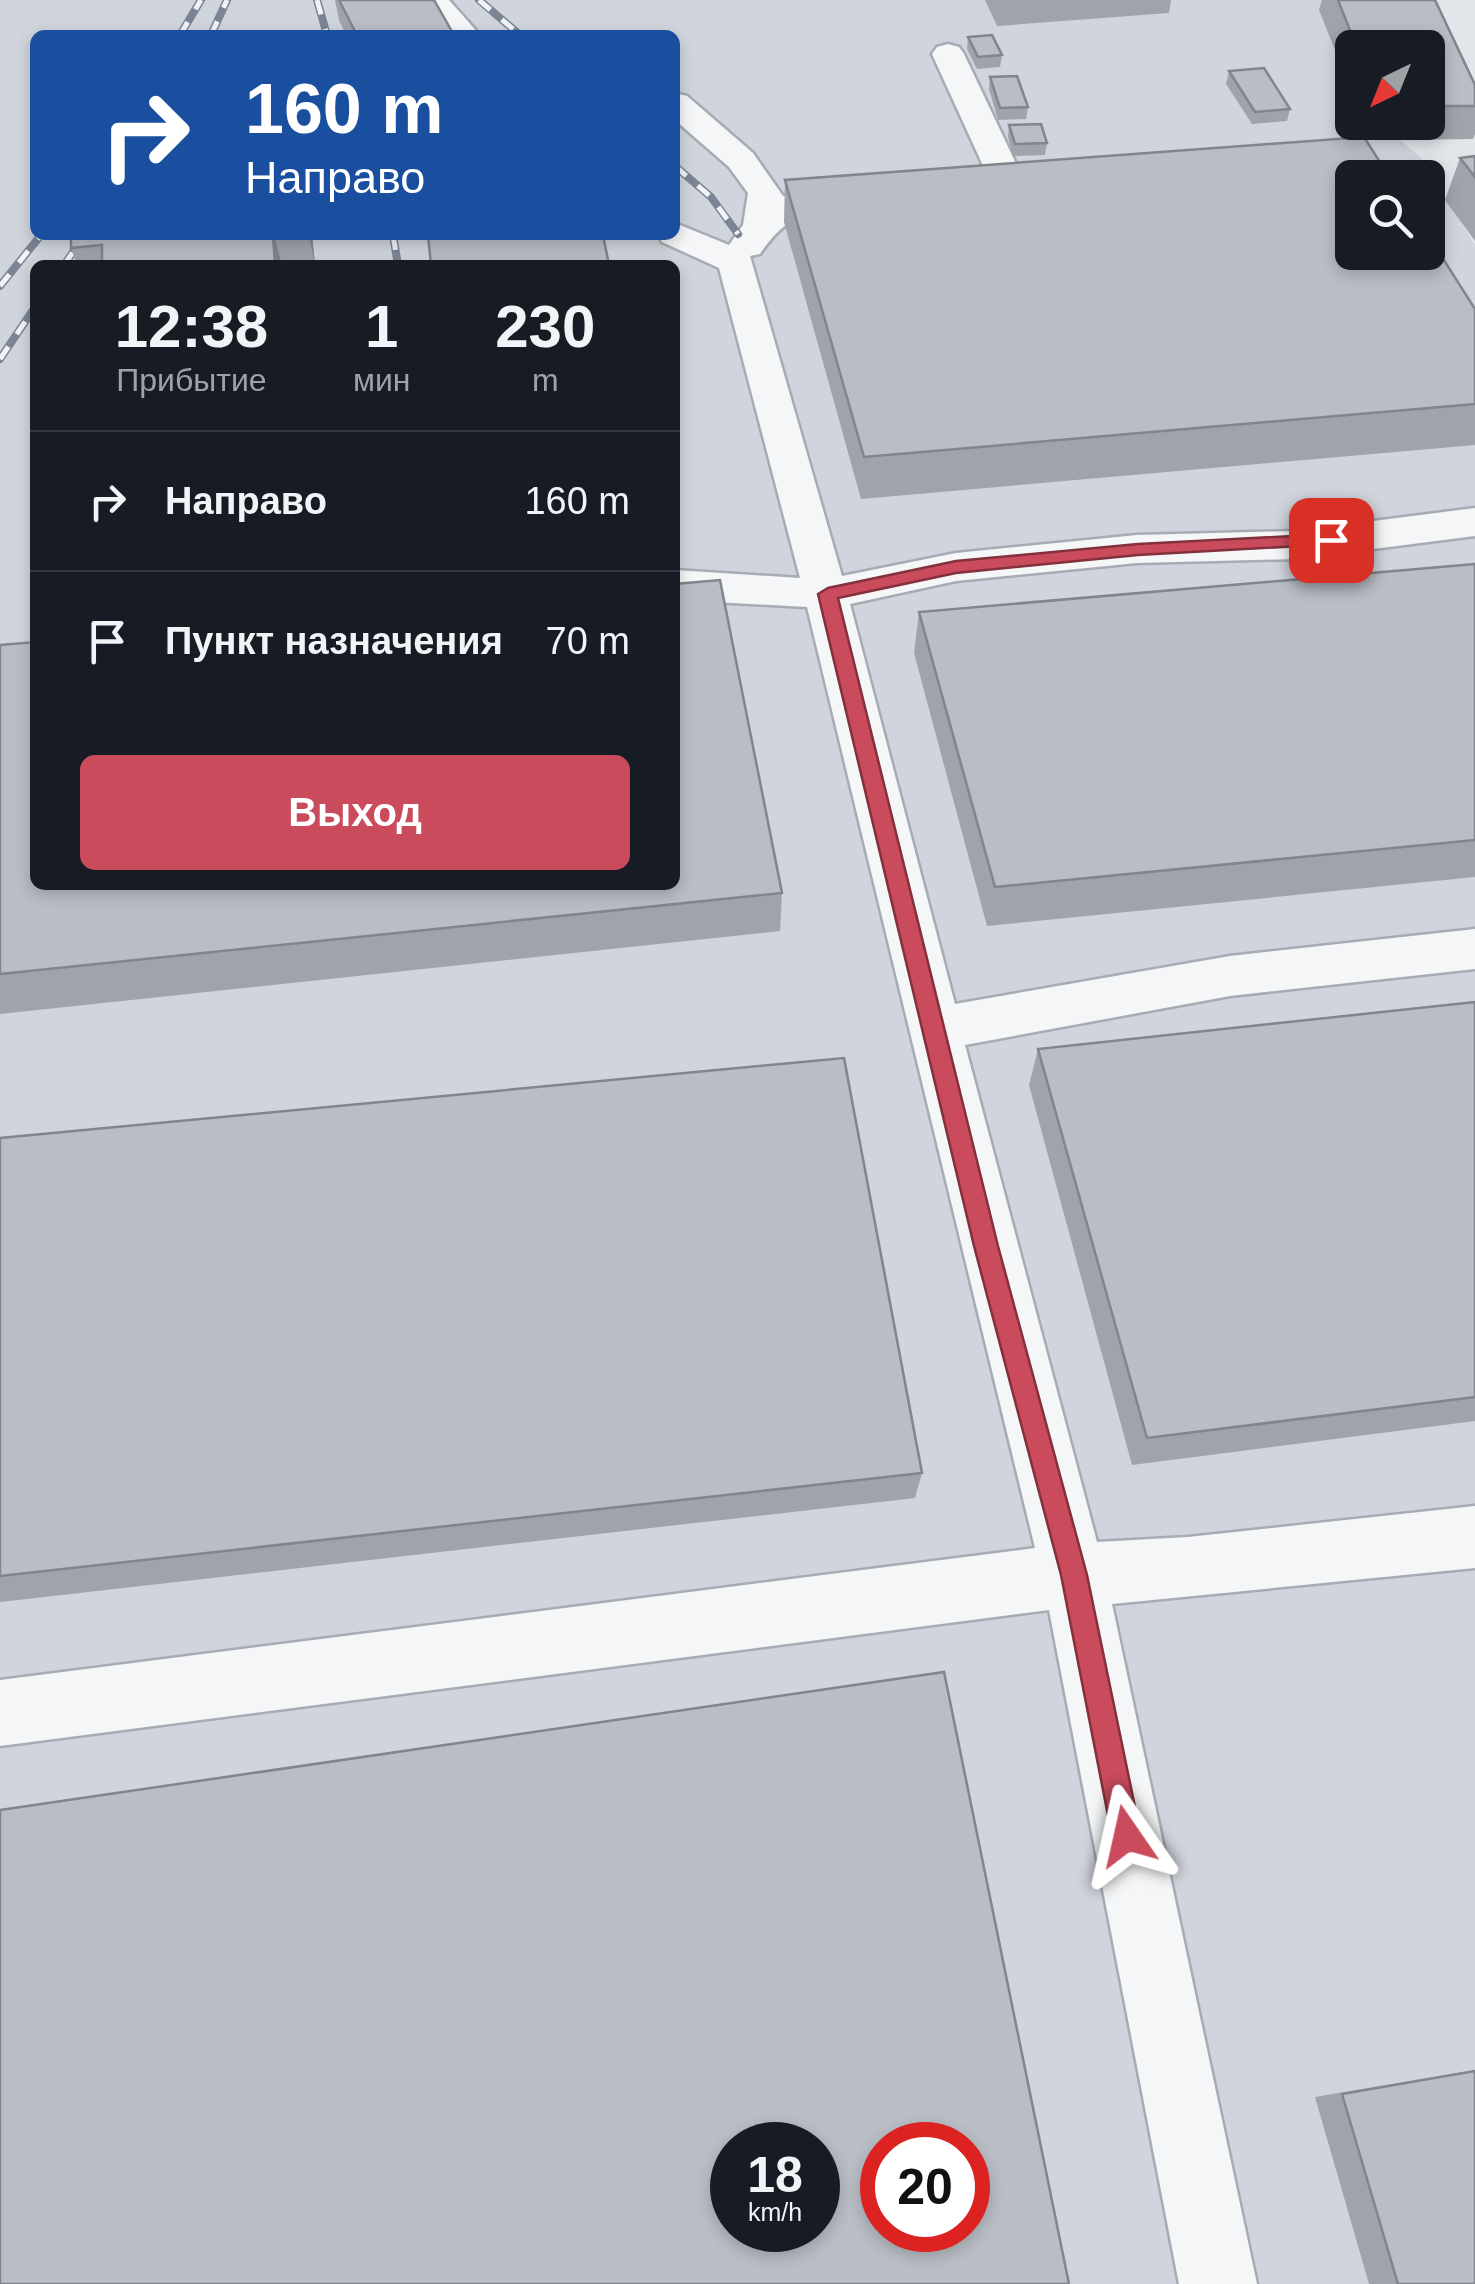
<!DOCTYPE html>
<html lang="ru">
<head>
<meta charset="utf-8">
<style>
  body { margin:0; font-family:Arial,sans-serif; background:#20242c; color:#f1f3f6; height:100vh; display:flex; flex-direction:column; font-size:38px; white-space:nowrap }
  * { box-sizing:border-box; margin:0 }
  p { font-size:32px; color:#9ea1a6 }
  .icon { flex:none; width:55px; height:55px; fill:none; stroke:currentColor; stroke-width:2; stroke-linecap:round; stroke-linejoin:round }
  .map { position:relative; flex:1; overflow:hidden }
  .panel { position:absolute; left:30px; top:260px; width:650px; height:630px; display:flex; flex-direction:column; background:#171b24; border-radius:15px; box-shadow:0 5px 15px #0003 }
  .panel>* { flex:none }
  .banner { position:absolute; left:30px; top:30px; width:650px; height:210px; border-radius:15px; box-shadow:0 5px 15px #0003; background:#1a4fa0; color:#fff; overflow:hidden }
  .needle { width:65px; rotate:223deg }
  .buttons { position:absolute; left:1335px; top:30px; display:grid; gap:20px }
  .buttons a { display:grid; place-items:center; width:110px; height:110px; border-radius:15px; background:#171b24; box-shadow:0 5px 15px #0003; font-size:50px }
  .speed { position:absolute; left:710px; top:2122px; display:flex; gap:20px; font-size:50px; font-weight:700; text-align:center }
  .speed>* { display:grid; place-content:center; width:130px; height:130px; border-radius:50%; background:#171b24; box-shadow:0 5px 15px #0003; line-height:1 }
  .speed small { font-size:25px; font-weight:400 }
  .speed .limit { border:15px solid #d22; background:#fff; color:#111 }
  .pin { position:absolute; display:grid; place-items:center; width:85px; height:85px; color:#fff; margin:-42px; border-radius:20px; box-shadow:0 5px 15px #0006 }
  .me { position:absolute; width:110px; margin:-55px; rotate:349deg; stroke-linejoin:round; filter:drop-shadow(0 0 8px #0008) }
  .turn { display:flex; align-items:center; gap:35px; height:210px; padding:0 50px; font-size:45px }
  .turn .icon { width:130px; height:130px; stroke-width:2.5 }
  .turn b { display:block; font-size:70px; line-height:85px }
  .eta { display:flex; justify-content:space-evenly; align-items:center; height:170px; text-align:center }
  .eta b { font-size:60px; font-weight:700; line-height:70px }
  .cta { display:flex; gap:20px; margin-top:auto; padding:20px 50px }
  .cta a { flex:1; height:115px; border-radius:15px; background:#ca4b5c; color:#fff; font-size:40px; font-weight:700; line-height:115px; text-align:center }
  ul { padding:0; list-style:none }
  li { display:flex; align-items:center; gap:30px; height:140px; padding:0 50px; border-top:2px solid #363941 }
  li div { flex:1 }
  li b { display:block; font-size:38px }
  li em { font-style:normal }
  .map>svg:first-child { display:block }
  .built { fill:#d0d4dc; fill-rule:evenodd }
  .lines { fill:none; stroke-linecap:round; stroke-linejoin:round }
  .minor-casing { stroke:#a7acb4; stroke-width:5 }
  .minor { fill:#f4f6f8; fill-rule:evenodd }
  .rail-casing { stroke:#7c8493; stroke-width:8 }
  .rail { stroke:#f1f4f7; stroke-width:5; stroke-dasharray:15; stroke-linecap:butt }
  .wall { fill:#9fa3aa }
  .shaded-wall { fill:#82858b }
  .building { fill:#b9bec6; stroke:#82858b; stroke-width:2.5; fill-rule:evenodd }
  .route { fill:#ca4b5c; stroke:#83313c; stroke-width:2.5 }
</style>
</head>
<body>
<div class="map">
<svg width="1475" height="2284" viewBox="0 0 1475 2284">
  <rect width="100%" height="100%" fill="#e2e5ea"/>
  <path class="built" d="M0,0H1322L1352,57V122L1389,123L1399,139L1419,156L1475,245V2284H0ZM35,35H675V235H35ZM1352,178H1428V252H1352ZM35,265H675V885H35ZM732,2145H818V2230H732ZM882,2145H968V2230H882Z"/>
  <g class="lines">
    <g class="minor-casing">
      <g id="minor">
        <path d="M351,0H449L480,35H447L424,10L363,15L352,13L347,6Z"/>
        <path d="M948,44L959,47L964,54L1021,174C1005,198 957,206 931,199L925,192L931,185L958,181L985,170L932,54L937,47Z"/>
        <path d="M675,93L687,96L753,153L783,196L857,189L870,192L875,200L870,208C816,221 797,200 760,254L750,256L842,576L956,553L1137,535L1295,531L1475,508V536L1295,559L1137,563L956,581L850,604L955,1004L1230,956L1475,929V969L1230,996L965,1045L1097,1542L1188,1537L1475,1506V1568L1112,1604L1257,2284H1179L1049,1610L0,1746V1680L1035,1548L807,607L675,600V570L800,578L719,268L662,242L658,235H675V223L729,245L743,225L748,193L729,167L675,120Z"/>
      </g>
    </g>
    <use href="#minor" class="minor"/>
    <g class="rail-casing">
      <g id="rail">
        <path d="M317,0L327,35"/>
        <path d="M479,0L520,35"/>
        <path d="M180,35L201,0"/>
        <path d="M211,35L227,0"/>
        <path d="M675,166L711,197L738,234"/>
        <path d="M393,235L398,265"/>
        <path d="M64,265L85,235"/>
        <path d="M0,286L41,235"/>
        <path d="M0,359L35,307"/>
      </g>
    </g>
    <use href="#rail" class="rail"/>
  </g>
  <g class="wall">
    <path d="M335,0H434L454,35H346L339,20Z"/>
    <path d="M985,0H1171L1169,13L997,26Z"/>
    <path d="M1322,0H1435L1475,85V134L1473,139L1399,140L1392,122H1428V48H1352V93L1319,10Z"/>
    <path d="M968,37L1002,55L1000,67L977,69L967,49Z"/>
    <path d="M1229,71L1290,109L1287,121L1252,124L1226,84Z"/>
    <path d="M990,77L1028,107L1026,119L998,120L989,89Z"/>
    <path d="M1009,125L1047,143L1045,155L1013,156L1008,137Z"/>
    <path d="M1475,156V241L1445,200L1460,158Z"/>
    <path d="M785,180L1475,309V445L861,499L784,222Z"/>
    <path d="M71,235H312L315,265H77L71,248Z"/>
    <path d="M1475,564V877L987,926L914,653L919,612Z"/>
    <path d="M0,645L782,893L780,931L0,1014Z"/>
    <path d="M1475,1002V1421L1132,1465L1029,1085L1038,1049Z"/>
    <path d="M0,1138L922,1473L915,1498L0,1602Z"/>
    <path d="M1475,2070V2284H1369L1315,2097Z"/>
  </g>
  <g class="shaded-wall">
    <path d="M273,235H274L282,265H275Z"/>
    <path d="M309,235H312L315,265Z"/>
  </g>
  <g class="building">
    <path d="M339,0H434L454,35H357Z"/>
    <path d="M1338,0H1435L1475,85V106H1428V48H1357Z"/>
    <path d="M992,35L1002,55L978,57L968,37Z"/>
    <path d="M1264,68L1290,109L1255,112L1229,71Z"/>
    <path d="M1017,76L1028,107L1000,108L990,77Z"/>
    <path d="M1041,124L1047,143L1015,144L1009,125Z"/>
    <path d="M1364,137L1390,178H1352V252H1428V235L1475,309V404L864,457L785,180Z"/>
    <path d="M1475,156V177L1460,158Z"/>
    <path d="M71,235H273L275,265H102V245L71,248Z"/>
    <path d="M428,235H603L609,265H431Z"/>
    <path d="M1475,564V840L995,887L919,612Z"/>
    <path d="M720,580L782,893L0,974V645L35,642V885H675V584Z"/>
    <path d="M1475,1002V1397L1147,1438L1038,1049Z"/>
    <path d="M844,1058L922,1473L0,1576V1138Z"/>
    <path d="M944,1672L1069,2284H0V1810ZM732,2145H818V2230H732ZM882,2145H968V2230H882Z"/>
    <path d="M1475,2071V2284H1398L1342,2094Z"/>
  </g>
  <path class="route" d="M1331,534L1337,536V544L1138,555L956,573L838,598L998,1246L1087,1575L1141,1836L1137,1846L1127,1851L1117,1846L1112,1836L1061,1575L974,1246L818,594L828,588L956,561L1138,544Z"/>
</svg>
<div class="buttons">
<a><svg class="needle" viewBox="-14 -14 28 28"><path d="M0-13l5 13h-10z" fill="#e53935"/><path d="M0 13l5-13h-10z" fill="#9ea1a6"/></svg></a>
<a><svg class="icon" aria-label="search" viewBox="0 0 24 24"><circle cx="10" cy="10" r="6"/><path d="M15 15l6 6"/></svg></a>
</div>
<div class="speed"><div>18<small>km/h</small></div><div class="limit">20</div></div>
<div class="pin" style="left:1331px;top:540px;background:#d93025"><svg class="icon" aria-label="arrive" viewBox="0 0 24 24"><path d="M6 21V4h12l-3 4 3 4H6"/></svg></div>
<svg class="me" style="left:1127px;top:1836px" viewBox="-20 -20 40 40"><path d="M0-17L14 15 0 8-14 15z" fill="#ca4b5c" stroke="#fff" stroke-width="4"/></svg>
<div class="banner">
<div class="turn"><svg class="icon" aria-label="right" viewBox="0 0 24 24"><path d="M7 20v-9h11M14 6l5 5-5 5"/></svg><div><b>160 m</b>Направо</div></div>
</div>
<section class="panel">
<div class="eta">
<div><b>12:38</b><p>Прибытие</p></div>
<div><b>1</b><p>мин</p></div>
<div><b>230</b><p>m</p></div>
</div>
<ul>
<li><svg class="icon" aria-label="right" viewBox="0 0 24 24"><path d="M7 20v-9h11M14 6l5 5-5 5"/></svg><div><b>Направо</b></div><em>160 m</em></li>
<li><svg class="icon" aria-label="arrive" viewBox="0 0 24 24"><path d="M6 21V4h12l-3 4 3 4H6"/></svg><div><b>Пункт назначения</b></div><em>70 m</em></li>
</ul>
<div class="cta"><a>Выход</a></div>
</section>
</div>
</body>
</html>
